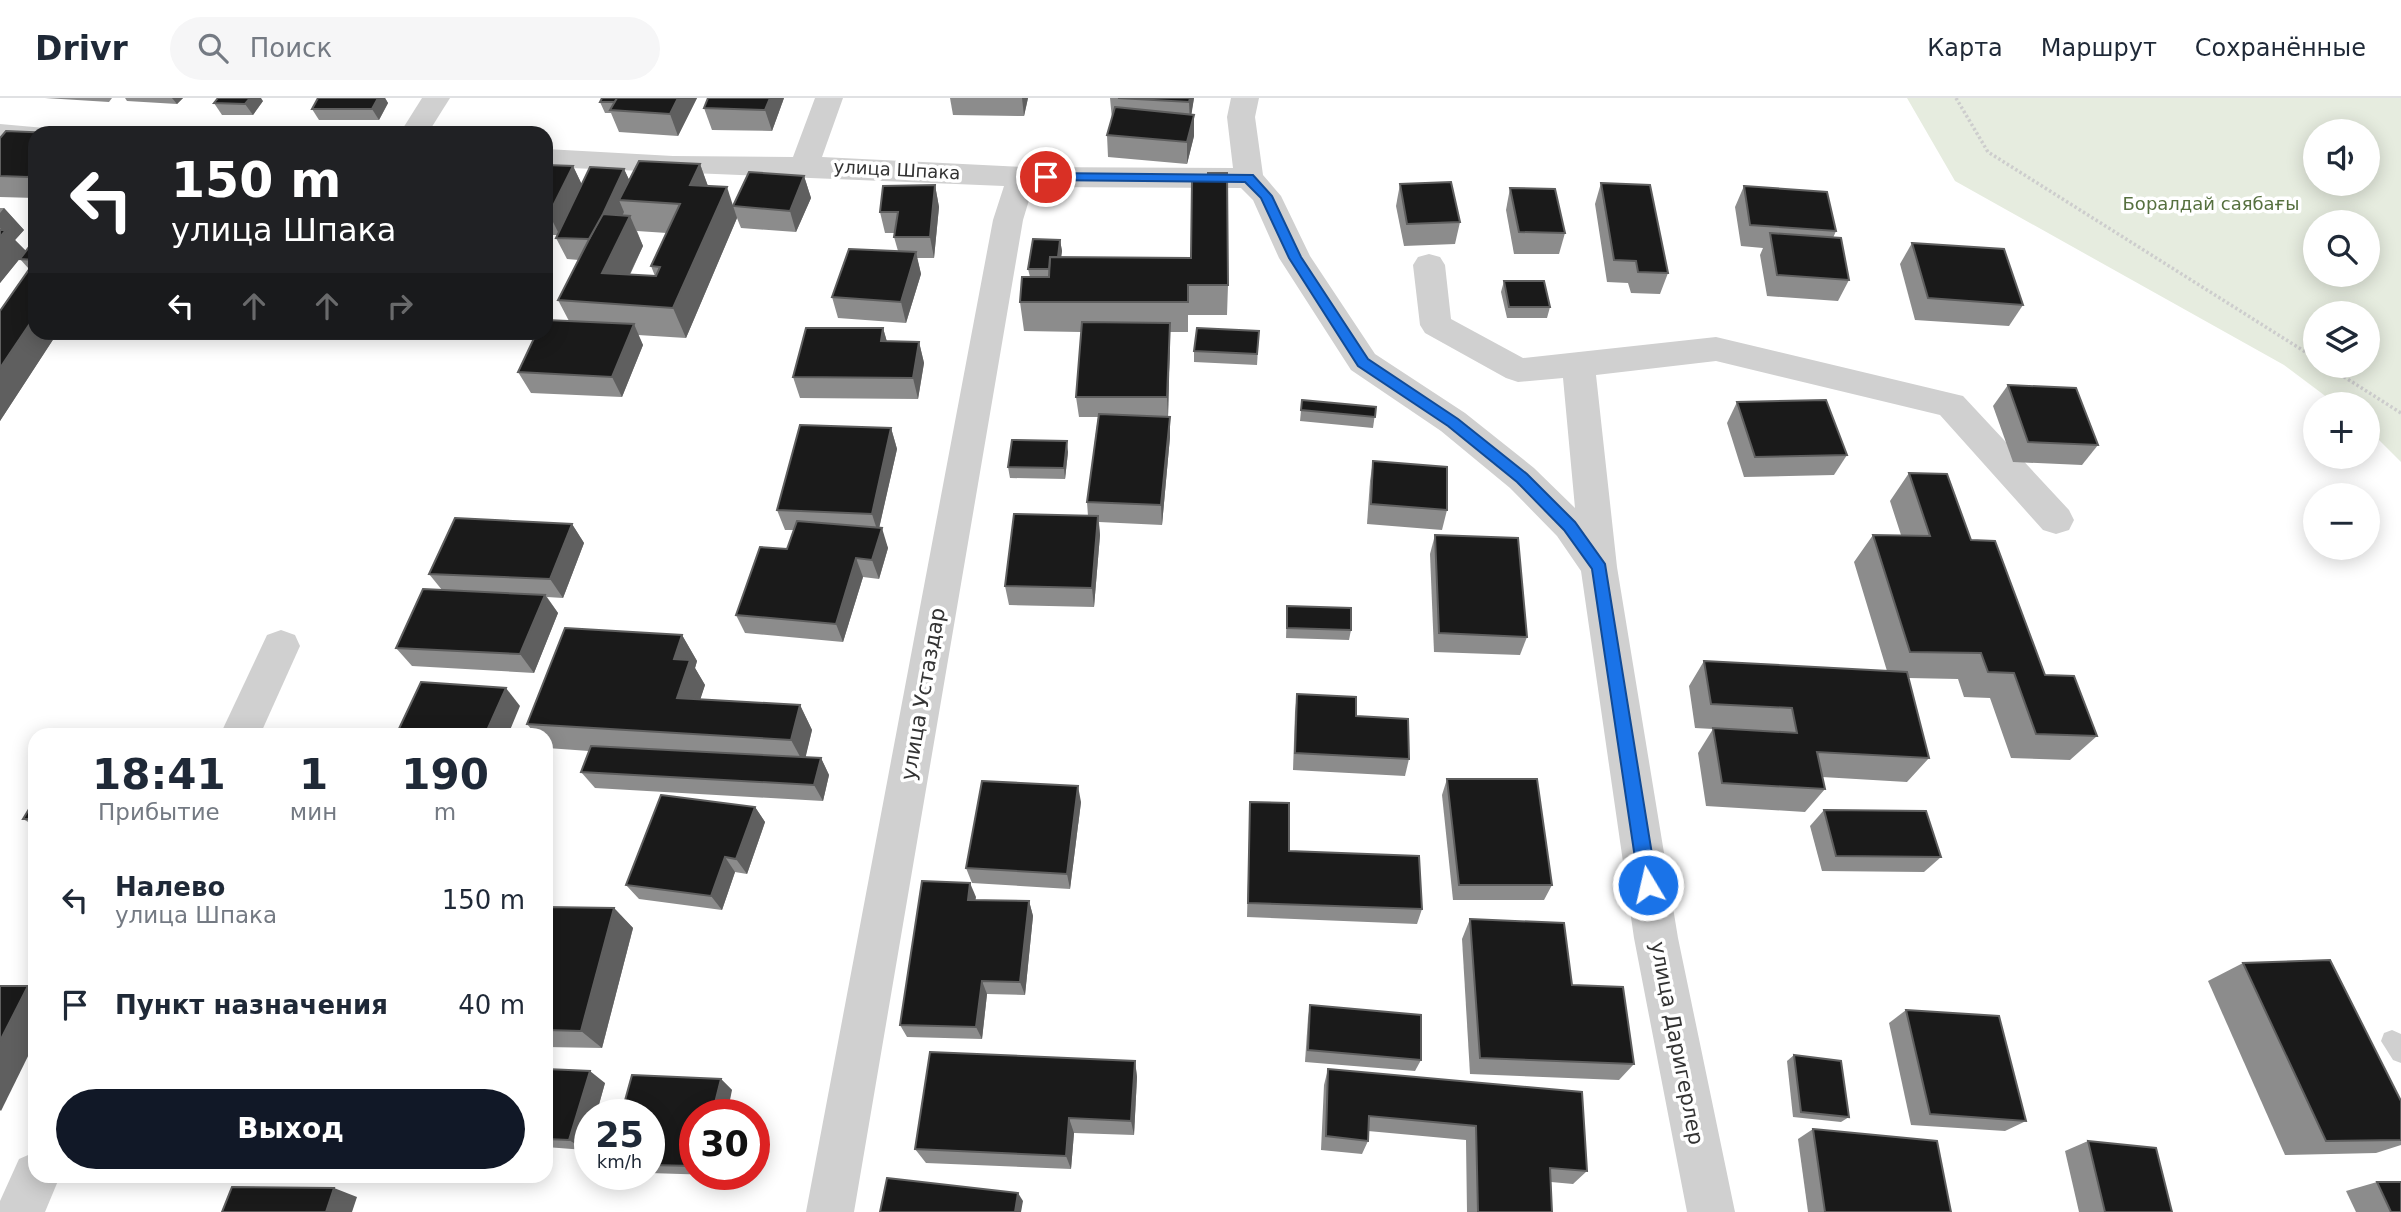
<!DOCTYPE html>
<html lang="ru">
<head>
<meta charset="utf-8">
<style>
  body { margin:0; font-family:"DejaVu Sans",sans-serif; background:#f6f6f7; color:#1f2937; height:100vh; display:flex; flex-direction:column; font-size:26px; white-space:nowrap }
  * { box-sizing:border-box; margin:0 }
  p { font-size:23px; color:#747a83 }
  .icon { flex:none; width:38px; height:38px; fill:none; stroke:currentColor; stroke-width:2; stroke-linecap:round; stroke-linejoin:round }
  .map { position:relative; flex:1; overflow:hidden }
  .sheet { position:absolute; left:28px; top:630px; width:525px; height:455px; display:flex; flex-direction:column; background:#fff; border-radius:21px; box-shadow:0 4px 18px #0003 }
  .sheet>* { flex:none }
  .top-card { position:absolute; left:28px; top:28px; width:525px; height:214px; border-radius:21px; box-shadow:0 4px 18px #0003; background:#202124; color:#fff; overflow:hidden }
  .fabs { position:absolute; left:2303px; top:21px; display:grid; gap:14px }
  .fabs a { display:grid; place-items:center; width:77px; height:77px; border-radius:50%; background:#fff; box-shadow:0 4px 18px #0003; font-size:35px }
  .speed { position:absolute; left:574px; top:1001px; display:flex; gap:14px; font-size:35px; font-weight:700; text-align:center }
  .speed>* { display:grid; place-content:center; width:91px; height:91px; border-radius:50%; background:#fff; box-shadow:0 4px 18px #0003; line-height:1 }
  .speed small { font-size:18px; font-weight:400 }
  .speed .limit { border:10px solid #d22; background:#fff; color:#111 }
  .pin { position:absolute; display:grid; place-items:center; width:60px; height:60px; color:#fff; margin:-30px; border:4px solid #fff; border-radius:50%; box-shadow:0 2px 7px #0007 }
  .me { position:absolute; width:77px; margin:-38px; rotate:351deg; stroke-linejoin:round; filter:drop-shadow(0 0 5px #0008) }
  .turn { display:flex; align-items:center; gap:24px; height:147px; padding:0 28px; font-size:32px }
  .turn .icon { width:91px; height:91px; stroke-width:2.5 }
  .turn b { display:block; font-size:49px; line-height:60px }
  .lanes { display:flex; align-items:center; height:66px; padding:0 28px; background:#0003; justify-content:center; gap:35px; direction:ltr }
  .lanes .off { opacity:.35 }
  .eta { display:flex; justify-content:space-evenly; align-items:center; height:119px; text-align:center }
  .eta b { font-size:42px; font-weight:700; line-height:49px }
  .action { display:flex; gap:14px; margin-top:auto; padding:14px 28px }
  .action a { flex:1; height:80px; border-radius:42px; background:#111827; color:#fff; font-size:28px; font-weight:700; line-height:80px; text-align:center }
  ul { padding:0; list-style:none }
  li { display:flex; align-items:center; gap:21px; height:105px; padding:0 28px }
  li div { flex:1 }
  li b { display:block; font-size:26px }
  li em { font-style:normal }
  header { display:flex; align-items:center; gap:42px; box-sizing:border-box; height:98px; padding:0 35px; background:#fff; border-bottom:2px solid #e0e1e3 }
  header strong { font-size:33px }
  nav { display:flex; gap:38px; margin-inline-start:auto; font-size:24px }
  .search { width:490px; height:63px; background:#f6f6f7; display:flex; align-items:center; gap:18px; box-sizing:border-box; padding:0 24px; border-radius:38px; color:#747a83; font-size:26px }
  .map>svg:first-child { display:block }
  .green { fill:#e6ecdf; fill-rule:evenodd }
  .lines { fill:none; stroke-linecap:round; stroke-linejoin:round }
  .path { stroke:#cdcdcd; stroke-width:3.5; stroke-dasharray:2.5 2.5; stroke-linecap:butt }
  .service { fill:#d0d0d0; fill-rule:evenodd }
  .minor { fill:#d0d0d0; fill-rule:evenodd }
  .wall { fill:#8c8c8c; fill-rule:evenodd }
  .shaded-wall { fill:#5f5f5f }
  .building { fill:#1a1a1a; stroke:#5f5f5f; stroke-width:2 }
  .route { fill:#1a73e8; stroke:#114b97; stroke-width:2 }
  .labels { text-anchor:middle; stroke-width:7; stroke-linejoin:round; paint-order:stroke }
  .far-street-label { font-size:18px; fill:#333; stroke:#fff }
  .far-park-label { font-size:18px; fill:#56703f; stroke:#fff }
  .street-label { font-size:21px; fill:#333; stroke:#fff }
</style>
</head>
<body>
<header>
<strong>Drivr</strong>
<div class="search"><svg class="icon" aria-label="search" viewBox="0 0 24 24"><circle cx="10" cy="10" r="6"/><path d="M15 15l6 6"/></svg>Поиск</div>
<nav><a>Карта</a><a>Маршрут</a><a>Сохранённые</a></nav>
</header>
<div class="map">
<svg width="2401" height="1114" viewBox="0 0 2401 1114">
  <rect width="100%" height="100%" fill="#fff"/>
  <path class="green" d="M1907,0H2401V364L2368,331V306H2336L2284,267L1955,83ZM2315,33H2368V86H2315ZM2368,124V177H2315V124ZM2368,215V268H2315V215Z"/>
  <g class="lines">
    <g class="path">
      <path d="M1956,0L1988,54L2315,260"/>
      <path d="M2327,268L2401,315"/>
    </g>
    <path class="service" d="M2392,932L2401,936V965L2393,962L2381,943L2384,935Z"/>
    <g class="minor">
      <path d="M422,0H450L428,35H400Z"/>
      <path d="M815,0H843L822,59L1021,69L1233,70L1227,19L1231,0H1259L1255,19L1263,77L1281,98L1310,158L1375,256L1465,315L1534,370L1575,410L1563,280L1518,284L1506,280L1425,235L1420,227L1413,167L1418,159L1429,156L1440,159L1445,167L1451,221L1523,260L1716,239L1963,298L2069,412L2074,422L2069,432L2056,436L2043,432L1940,317L1716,263L1596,277L1617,469L1678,840L1735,1114H1687L1634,840L1581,473L1557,438L1510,390L1441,333L1351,272L1279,160L1253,102L1241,90L1033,89L1023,122L854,1114H806L993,122L1004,88L546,69V51L673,58L793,59Z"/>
      <path d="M0,26L45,30L49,35H35V45L0,44Z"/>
      <path d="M281,532L295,537L300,548L260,637H220L267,537Z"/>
      <path d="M35,1054V1078H60L45,1114H0V1103L19,1061Z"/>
    </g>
  </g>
  <g class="wall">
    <path d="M45,0H112L109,4Z"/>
    <path d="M125,0H183L177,6L127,3Z"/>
    <path d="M318,0H385L388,5L379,22H319L312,11Z"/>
    <path d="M602,0H697L678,38L619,34L611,15H605L600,4Z"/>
    <path d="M784,0L772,33L712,32L704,10Z"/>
    <path d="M950,0H1028L1024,18L953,17Z"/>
    <path d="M1110,0H1194L1191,16L1194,38L1187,66L1108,59L1107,37L1112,21Z"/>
    <path d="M263,3L253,17H222L214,5Z"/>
    <path d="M35,35V100L0,99V40Z"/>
    <path d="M700,66L708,88L733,108L804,78L811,100L796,134L741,130L737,120L686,240L638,237L643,247L622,299L531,295L518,274L569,223L558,202L579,162L567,161L556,140L557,137H546V67L573,68L582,87L624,71L629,82ZM637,133L667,135L651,168L655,178L630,177L643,148Z"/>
    <path d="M1601,85L1668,175L1660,196L1631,195L1628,185L1607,184L1595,106Z"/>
    <path d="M1400,86L1460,124L1455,146L1404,148L1396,108Z"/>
    <path d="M935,87L939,109L934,160H917L921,176L906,225L838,220L832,199L898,153L894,139L895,135H885L880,114Z"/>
    <path d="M1744,88L1836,133L1833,140L1849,182L1838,203L1767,198L1760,157L1763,150L1741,148L1735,109Z"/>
    <path d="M1510,90L1565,135L1559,156H1514L1506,112Z"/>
    <path d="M0,110H4L24,132L15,142L26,153L35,141L58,234L0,323V213L29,171L20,161L25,154L0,185Z"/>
    <path d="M1060,142L1062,153L1061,159L1228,187L1227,217H1188V234H1170L1168,318L1170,319V339L1162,427L1099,424L1100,437L1094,509L1009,507L1005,488L1088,418L1087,404L1098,319H1079L1076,299L1081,234L1024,233L1020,204L1030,179L1028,171Z"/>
    <path d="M1912,145L2023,207L2009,228L1915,222L1900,166Z"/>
    <path d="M1504,183L1550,209L1547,220H1507L1501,194Z"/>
    <path d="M883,230L887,244H919L924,265L918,301L800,300L793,279Z"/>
    <path d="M1259,233L1257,267L1194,264V253Z"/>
    <path d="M2008,287L2098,347L2082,367L2013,364L1993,308Z"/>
    <path d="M1302,302L1376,309L1373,330L1300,323Z"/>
    <path d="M1737,304L1847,357L1834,377L1744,379L1727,325Z"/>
    <path d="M891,330L897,351L879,430L888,450L879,481L863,479L843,544L745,535L736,517L787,451L794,432H785L777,412Z"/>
    <path d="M1068,354L1065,381L1010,380L1008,369Z"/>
    <path d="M1373,363L1447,412L1442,432L1367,426L1370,383Z"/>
    <path d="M1909,375L1971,442L2045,577L2097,638L2070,662L2011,660L1990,600L1964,599L1958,581L1908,580L1929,660L1907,684L1822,679L1825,691L1805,714L1706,708L1698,655L1713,631L1695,630L1689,588L1704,563L1887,573L1854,464L1873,437H1901L1890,403Z"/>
    <path d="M572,426L584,445L563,500L547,499L558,515L534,575L412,568L396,550L442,492L429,476Z"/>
    <path d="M1435,437L1527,539L1520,557L1434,554L1430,456Z"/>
    <path d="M1287,508L1351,532L1349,542L1286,540Z"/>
    <path d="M682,537L697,563L695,570L705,587L700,601L800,607L812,632L805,660H821L829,677L823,703L595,690L581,674L589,653L547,650L546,649V637H536L527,626Z"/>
    <path d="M1297,596L1356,618L1409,661L1405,678L1293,672L1295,614Z"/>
    <path d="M1447,681L1552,787L1544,802H1453L1442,697Z"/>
    <path d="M35,701V728L23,721Z"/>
    <path d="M1081,704L1070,791L972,785L966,770Z"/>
    <path d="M1250,704L1289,753L1422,811L1417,826L1247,819Z"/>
    <path d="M755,709L765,724L747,776L735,774L722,812L639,801L626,787Z"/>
    <path d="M1824,712L1941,759L1924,774L1822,773L1810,728Z"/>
    <path d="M976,799L975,802L1029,803L1033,818L1025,897L987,896L982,941L907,939L900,927Z"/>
    <path d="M546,809L614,810L633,830L602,950L546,949Z"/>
    <path d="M1470,821L1572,887L1634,966L1619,982L1470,976L1462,841Z"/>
    <path d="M2243,865L2401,1003V1047L2376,1055L2285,1057L2208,883Z"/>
    <path d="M1310,907L1421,962L1415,973L1305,964L1308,920Z"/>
    <path d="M1906,912L2026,1023L2005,1033L1911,1027L1889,925Z"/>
    <path d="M1794,957L1849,1019L1841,1024L1793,1019L1787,963Z"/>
    <path d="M1135,963L1137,979L1134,1037L1074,1035L1071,1071L926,1065L915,1051Z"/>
    <path d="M546,971L605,985L596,1017H590L585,1052L546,1049Z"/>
    <path d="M1328,971L1582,994L1587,1073L1573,1086L1551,1084L1552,1114H1467L1466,1042L1368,1033V1043L1362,1056L1321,1052L1324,987Z"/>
    <path d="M721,981L732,992L695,1017V1076H713V1077L649,1075V1017Z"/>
    <path d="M1813,1031L1951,1114H1808L1798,1041Z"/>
    <path d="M2088,1043L2172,1114H2079L2065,1053Z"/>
    <path d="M2377,1084L2401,1114H2356L2346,1093Z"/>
  </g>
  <g class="shaded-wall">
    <path d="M172,0H183L177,6Z"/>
    <path d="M250,0H261L263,3L253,17L245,6Z"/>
    <path d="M378,0H385L388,5L379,22L372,11Z"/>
    <path d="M678,0H697L678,38L670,16Z"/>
    <path d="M770,0H784L772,33L765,12Z"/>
    <path d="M1022,0H1028L1024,18Z"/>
    <path d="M1190,0H1194L1190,26L1189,4Z"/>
    <path d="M1194,17V38L1187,66V44Z"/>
    <path d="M700,66L711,97L690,87Z"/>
    <path d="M573,68L583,89L560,138L549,116Z"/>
    <path d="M35,70V87L28,79Z"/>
    <path d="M624,71L634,92L619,102L624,114L602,163L592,142Z"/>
    <path d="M804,78L811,100L796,134L790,113Z"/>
    <path d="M935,87L939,109L934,160L930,139Z"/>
    <path d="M727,89L737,120L686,240L673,210Z"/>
    <path d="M4,110L24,132L15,142L26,153L0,185V139L4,135L0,130V115Z"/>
    <path d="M630,118L643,148L616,205L602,175Z"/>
    <path d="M1060,142L1062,153L1058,182L1057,171Z"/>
    <path d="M916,154L921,176L906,225L901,204Z"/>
    <path d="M35,218V234H58L0,323V270Z"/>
    <path d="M1170,225V246L1168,320L1167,299Z"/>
    <path d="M634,226L643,247L622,299L612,279Z"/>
    <path d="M883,230L889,251L881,243Z"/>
    <path d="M919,244L924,265L918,301L913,280Z"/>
    <path d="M1170,319V339L1162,427L1161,407Z"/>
    <path d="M891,330L897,351L878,435L872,416Z"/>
    <path d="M1067,343L1068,354L1065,381L1064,370Z"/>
    <path d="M1098,418L1100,437L1094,509L1092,490Z"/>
    <path d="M572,426L584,445L563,500L550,481Z"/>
    <path d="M882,430L888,450L879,481L872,462Z"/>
    <path d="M856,460L863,479L843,544L836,526Z"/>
    <path d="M545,497L558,515L534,575L520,556Z"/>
    <path d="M682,537L697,563L695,570L705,587L693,624L677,600L674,561Z"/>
    <path d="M506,590L520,608L508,637H485Z"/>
    <path d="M800,607L812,632L804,666L791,642Z"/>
    <path d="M821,660L829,677L823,703L814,687Z"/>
    <path d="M1078,688L1081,704L1070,791L1067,776Z"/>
    <path d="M755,709L765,724L747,776L736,761Z"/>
    <path d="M725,759L735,774L722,812L711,798Z"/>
    <path d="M970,785L976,799L973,816L968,802Z"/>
    <path d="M1029,803L1033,818L1025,897L1020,884Z"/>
    <path d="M614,810L633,830L602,950L581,933Z"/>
    <path d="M982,883L987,896L982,941L976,929Z"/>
    <path d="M28,888L35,892V944L1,1013L0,1012V943Z"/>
    <path d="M1135,963L1137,979L1134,1037L1131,1023Z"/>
    <path d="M590,973L605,985L596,1017H590V1037L585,1052L569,1042Z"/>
    <path d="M721,981L732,992L727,1017H712Z"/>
    <path d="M1069,1020L1074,1035L1071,1071L1066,1058Z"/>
    <path d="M334,1090L357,1099L352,1114H326Z"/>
    <path d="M1018,1095L1023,1103L1021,1114H1015Z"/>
  </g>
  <g class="building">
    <path d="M218,0H250L245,6L214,5Z"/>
    <path d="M318,0H378L372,11H312Z"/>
    <path d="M602,0H617L615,4H600Z"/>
    <path d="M617,0H678L670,16L610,12Z"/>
    <path d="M708,0H770L765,12L704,10Z"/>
    <path d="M1118,0H1190L1189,4Z"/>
    <path d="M1115,9L1194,17L1187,44L1107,37Z"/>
    <path d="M6,33L53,35H35V70L28,79L0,78V40Z"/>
    <path d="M119,33L276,35H117Z"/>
    <path d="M639,63L700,66L690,87L727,89L673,210L558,202L602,116L630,118L602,175L656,178L660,169L651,168L680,106L619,102Z"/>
    <path d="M546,67L573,68L549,116H546Z"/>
    <path d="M590,69L624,71L603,116L589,141L556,140Z"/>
    <path d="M749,74L804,78L790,113L733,108Z"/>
    <path d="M1208,75H1227L1228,187H1188V204H1020L1022,179H1049L1050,159L1191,160L1192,83H1208Z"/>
    <path d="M1451,84L1460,124L1407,126L1400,86Z"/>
    <path d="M1601,85L1650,87L1668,175L1638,174L1636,163L1614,162Z"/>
    <path d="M935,87L930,139H894L898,114H880L883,88Z"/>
    <path d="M1744,88L1827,94L1836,133L1750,127Z"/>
    <path d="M1510,90L1555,91L1565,135L1519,134Z"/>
    <path d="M0,132H6L0,139Z"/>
    <path d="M1770,135L1841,140L1849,182L1777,177Z"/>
    <path d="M35,141V162L20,161Z"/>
    <path d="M1033,141L1060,142L1058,159H1050L1049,171H1028Z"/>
    <path d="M1912,145L2004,151L2023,207L1928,200Z"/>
    <path d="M849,151L916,154L901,204L832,199Z"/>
    <path d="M35,163V218L0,270V213Z"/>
    <path d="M1504,183H1544L1550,209H1509Z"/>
    <path d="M546,222L634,226L612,279L518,274L537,234H546Z"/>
    <path d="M1082,224L1170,225L1167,299H1076Z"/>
    <path d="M806,230H883L881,243L919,244L913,280L793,279Z"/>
    <path d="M1197,230L1259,233L1257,256L1194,253Z"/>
    <path d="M2008,287L2076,290L2098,347L2028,344Z"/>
    <path d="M1302,302L1376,309L1375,319L1301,312Z"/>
    <path d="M1826,302L1847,357L1755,359L1737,304Z"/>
    <path d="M1099,316L1170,319L1161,407L1087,404Z"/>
    <path d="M800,327L891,330L872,416L777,412Z"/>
    <path d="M1012,342L1067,343L1064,370L1008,369Z"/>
    <path d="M1373,363L1447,369V412L1371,406Z"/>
    <path d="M1909,375L1947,376L1971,442L1995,443L2045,577L2074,578L2097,638L2036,636L2014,575L1988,574L1981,555L1910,554L1873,437L1930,438Z"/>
    <path d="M1014,416L1098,418L1092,490L1005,488Z"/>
    <path d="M455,420L572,426L550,481L429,476Z"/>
    <path d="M797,423L882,430L872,462L856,460L836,526L736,517L760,449L787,451Z"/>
    <path d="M1435,437L1518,440L1527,539L1439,535Z"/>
    <path d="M423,491L545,497L520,556L396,550Z"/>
    <path d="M1287,508L1351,510V532L1287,530Z"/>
    <path d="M565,530L682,537L674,561L690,562L677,600L800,607L791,642L527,626Z"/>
    <path d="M1704,563L1907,574L1929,660L1817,654L1825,691L1722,685L1713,630L1797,635L1792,610L1711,606Z"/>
    <path d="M421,584L506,590L485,637H396Z"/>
    <path d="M1297,596L1356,599V618L1408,621L1409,661L1295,655Z"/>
    <path d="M591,648L821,660L814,687L581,674Z"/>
    <path d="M1447,681H1537L1552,787H1459Z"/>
    <path d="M982,683L1078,688L1067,776L966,770Z"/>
    <path d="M661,697L755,709L736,761L725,759L711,798L626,787Z"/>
    <path d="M35,701V721H23Z"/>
    <path d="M1250,704L1289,705V753L1419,758L1422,811L1248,805Z"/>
    <path d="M1824,712L1926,713L1941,759L1836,758Z"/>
    <path d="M922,783L970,785L968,802L1029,803L1020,884L982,883L976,929L900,927Z"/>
    <path d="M546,809L614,810L581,933L546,932Z"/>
    <path d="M1470,821L1564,825L1572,887L1623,889L1634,966L1480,960Z"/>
    <path d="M2330,862L2401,1003V1042L2326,1043L2243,865Z"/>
    <path d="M0,888H28L0,943Z"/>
    <path d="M1310,907L1421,917V962L1308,952Z"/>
    <path d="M1906,912L1999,918L2026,1023L1930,1016Z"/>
    <path d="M930,954L1135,963L1131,1023L1069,1020L1066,1058L915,1051Z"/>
    <path d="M1794,957L1841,963L1849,1019L1801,1014Z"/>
    <path d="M546,971L590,973L569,1042L546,1041Z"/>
    <path d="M1328,971L1582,994L1587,1073L1550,1070L1552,1114H1478L1476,1028L1369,1018L1368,1043L1326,1038Z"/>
    <path d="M632,977L721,981L712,1017H695V1068L649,1067V1017H621Z"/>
    <path d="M1813,1031L1937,1043L1951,1114H1825Z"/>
    <path d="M2088,1043L2156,1050L2172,1114H2105Z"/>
    <path d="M887,1080L1018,1095L1015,1114H880Z"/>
    <path d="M2377,1084H2401V1114H2391Z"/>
    <path d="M232,1089L334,1090L326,1114H222Z"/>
  </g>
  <path class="route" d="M1046,75L1253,77L1272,98L1301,159L1368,261L1458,321L1527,376L1575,424L1605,466L1657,787L1654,793H1642L1639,787L1592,471L1564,432L1517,384L1448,328L1358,268L1289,160L1261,100L1245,84L1042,82V76Z"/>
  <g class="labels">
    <g class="far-street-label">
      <text transform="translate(897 72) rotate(3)" y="6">улица Шпака</text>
    </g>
    <g class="far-park-label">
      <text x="2211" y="112">Боралдай саябағы</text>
    </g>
    <g class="street-label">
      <text transform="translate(923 596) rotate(-80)" y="7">улица Устаздар</text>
      <text transform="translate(1677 945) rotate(79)" y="7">улица Даригерлер</text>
    </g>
  </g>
</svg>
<div class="fabs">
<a><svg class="icon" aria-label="sound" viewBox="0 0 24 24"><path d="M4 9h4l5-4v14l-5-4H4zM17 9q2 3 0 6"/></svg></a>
<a><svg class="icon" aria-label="search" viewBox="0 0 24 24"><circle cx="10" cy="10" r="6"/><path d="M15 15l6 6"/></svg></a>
<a><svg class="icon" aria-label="layers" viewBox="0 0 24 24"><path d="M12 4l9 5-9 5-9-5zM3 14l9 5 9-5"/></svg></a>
<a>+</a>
<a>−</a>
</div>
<div class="speed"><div>25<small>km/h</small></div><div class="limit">30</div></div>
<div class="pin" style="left:1046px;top:79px;background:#d93025"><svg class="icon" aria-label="arrive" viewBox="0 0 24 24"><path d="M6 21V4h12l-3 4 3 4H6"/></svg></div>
<svg class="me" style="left:1648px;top:787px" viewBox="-20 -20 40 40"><circle r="17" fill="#1a73e8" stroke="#fff" stroke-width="3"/><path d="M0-11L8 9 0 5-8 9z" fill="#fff"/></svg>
<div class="top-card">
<div class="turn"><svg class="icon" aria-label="left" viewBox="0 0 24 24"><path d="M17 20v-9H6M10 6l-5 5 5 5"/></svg><div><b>150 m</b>улица Шпака</div></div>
<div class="lanes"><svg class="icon" aria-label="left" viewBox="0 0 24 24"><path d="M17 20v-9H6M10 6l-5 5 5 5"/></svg><svg class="icon off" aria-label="ahead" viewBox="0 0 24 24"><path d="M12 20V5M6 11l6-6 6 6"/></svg><svg class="icon off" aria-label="ahead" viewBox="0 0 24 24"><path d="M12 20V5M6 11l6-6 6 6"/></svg><svg class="icon off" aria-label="right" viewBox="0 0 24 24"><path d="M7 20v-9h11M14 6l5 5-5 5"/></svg></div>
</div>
<section class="sheet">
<div class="eta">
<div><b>18:41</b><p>Прибытие</p></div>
<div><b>1</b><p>мин</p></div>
<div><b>190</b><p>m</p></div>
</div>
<ul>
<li><svg class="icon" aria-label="left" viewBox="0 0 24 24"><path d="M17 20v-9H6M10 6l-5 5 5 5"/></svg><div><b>Налево</b><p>улица Шпака</p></div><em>150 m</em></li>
<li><svg class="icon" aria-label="arrive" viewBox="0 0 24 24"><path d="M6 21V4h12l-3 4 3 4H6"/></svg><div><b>Пункт назначения</b></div><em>40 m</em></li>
</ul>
<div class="action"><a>Выход</a></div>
</section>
</div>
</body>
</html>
